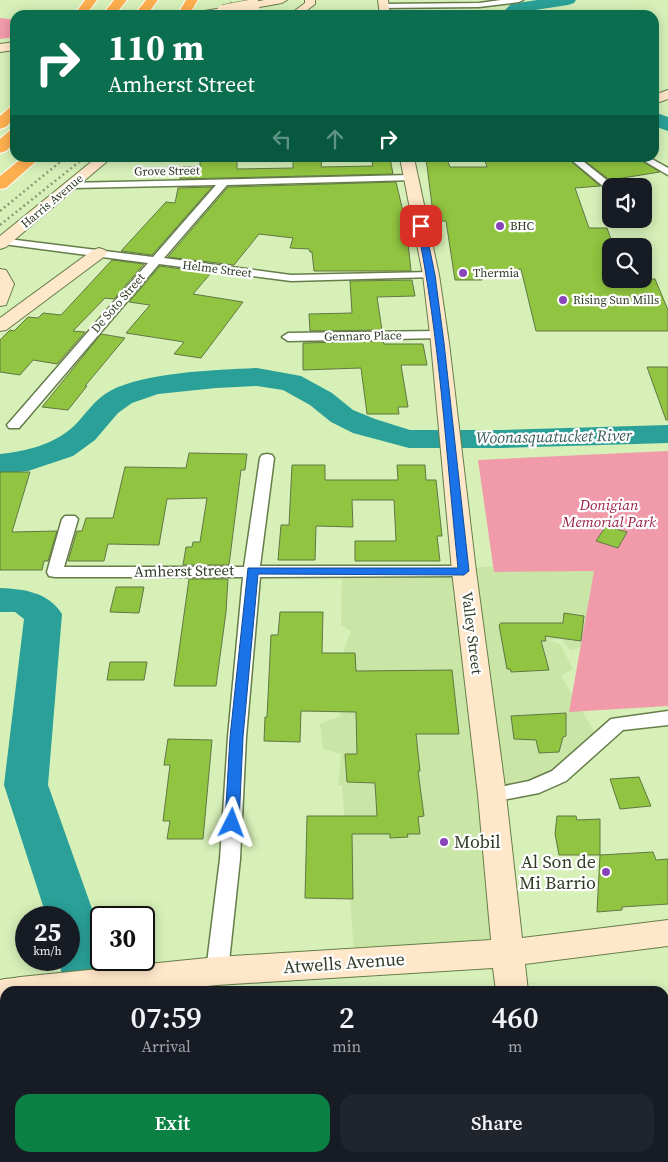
<!DOCTYPE html>
<html lang="en">
<head>
<meta charset="utf-8">
<style>
  body { margin:0; font-family:"Source Serif 4",serif; background:#20242c; color:#f1f3f6; height:100vh; display:flex; flex-direction:column; font-size:19px; white-space:nowrap }
  * { box-sizing:border-box; margin:0 }
  p { font-size:16px; color:#9ea1a6 }
  .icon { flex:none; width:28px; height:28px; fill:none; stroke:currentColor; stroke-width:2; stroke-linecap:round; stroke-linejoin:round }
  .map { position:relative; flex:1; overflow:hidden }
  .details { position:absolute; left:0px; top:986px; width:669px; height:176px; display:flex; flex-direction:column; background:#171b24; border-radius:15px 15px 0 0; box-shadow:0 2px 12px #0003 }
  .details>* { flex:none }
  .guide { position:absolute; left:10px; top:10px; width:649px; height:152px; border-radius:15px; box-shadow:0 2px 12px #0003; background:#0b6e4f; color:#fff; overflow:hidden }
  .tools { position:absolute; left:602px; top:178px; display:grid; gap:10px }
  .tools a { display:grid; place-items:center; width:50px; height:50px; border-radius:10px; background:#171b24; box-shadow:0 2px 12px #0003; font-size:25px }
  .speed { position:absolute; left:15px; top:906px; display:flex; gap:10px; font-size:25px; font-weight:700; text-align:center }
  .speed>* { display:grid; place-content:center; width:65px; height:65px; border-radius:50%; background:#171b24; box-shadow:0 2px 12px #0003; line-height:1 }
  .speed small { font-size:12px; font-weight:400 }
  .speed .limit { border:2px solid #111; border-radius:8px; background:#fff; color:#111 }
  .pin { position:absolute; display:grid; place-items:center; width:42px; height:42px; color:#fff; margin:-21px; border-radius:10px; box-shadow:0 2px 8px #0006 }
  .me { position:absolute; width:55px; margin:-28px; rotate:3deg; stroke-linejoin:round; filter:drop-shadow(0 0 4px #0008) }
  .turn { display:flex; align-items:center; gap:18px; height:105px; padding:0 15px; font-size:22px }
  .turn .icon { width:65px; height:65px; stroke-width:2.5 }
  .turn b { display:block; font-size:35px; line-height:42px }
  .lanes { display:flex; align-items:center; height:48px; padding:0 15px; background:#0003; justify-content:center; gap:25px; direction:ltr }
  .lanes .off { opacity:.35 }
  .eta { display:flex; justify-content:space-evenly; align-items:center; height:85px; text-align:center }
  .eta b { font-size:30px; font-weight:600; line-height:35px }
  .primary-button { display:flex; gap:10px; margin-top:auto; padding:10px 15px }
  .primary-button a { flex:1; height:58px; border-radius:15px; background:#0b8043; color:#fff; font-size:20px; font-weight:600; line-height:58px; text-align:center }
  .primary-button a+a { background:#20242c; color:#f1f3f6 }
  .map>svg:first-child { display:block }
  .built { fill:#c9e6a6 }
  .green { fill:#f19aaa }
  .lines { fill:none; stroke-linecap:round; stroke-linejoin:round }
  .river { fill:#2aa098; fill-rule:evenodd }
  .building { fill:#91c440; stroke:#617844 }
  .street-casing { stroke:#667d4a; stroke-width:3 }
  .secondary-casing { stroke:#667d4a; stroke-width:2 }
  .highway-casing { stroke:#fff; stroke-width:2 }
  .street { fill:#fff; fill-rule:evenodd }
  .secondary { fill:#ffe7ca; fill-rule:evenodd }
  .highway { fill:#feaf4f; fill-rule:evenodd }
  .rail-far1 { stroke:#8a9c74; stroke-width:2; stroke-dasharray:1 2.5; stroke-linecap:butt }
  .rail { stroke:#8a9c74; stroke-width:2.5; stroke-dasharray:2 3; stroke-linecap:butt }
  .secondary-bridge-casing { stroke:#667d4a; stroke-width:13; stroke-linecap:butt }
  .secondary-bridge { stroke:#ffe7ca; stroke-width:12 }
  .route { fill:#1a73e8; stroke:#114b97 }
  .poi-dot { fill:#8845b9; stroke:#fff; stroke-width:2 }
  .labels { text-anchor:middle; stroke-width:4.5; stroke-linejoin:round; paint-order:stroke }
  .far-street-label { font-size:12px; fill:#313b25; stroke:#fff }
  .far-poi-label { font-size:12px; fill:#313b25; stroke:#fff; text-anchor:start }
  .park-label { font-size:15px; font-style:italic; fill:#991f45; stroke:#fff }
  .street-label { font-size:15px; fill:#313b25; stroke:#fff }
  .water-label { font-size:16px; font-style:italic; fill:#385a57; stroke:#fff }
  .near-poi-label { font-size:18px; fill:#313b25; stroke:#fff; text-anchor:start }
  .near-street-label { font-size:18px; fill:#313b25; stroke:#fff }
</style>
</head>
<body>
<div class="map">
<svg width="668" height="1162" viewBox="0 0 668 1162">
  <rect width="100%" height="100%" fill="#d6f0b8"/>
  <g class="built">
    <path d="M601,563L612,642L570,650L561,639L548,640L560,644L573,669L561,676L599,739L559,778L497,797L505,946L354,955L342,785H338L341,754L323,749L320,724L340,716L342,655L351,631L341,625L342,575L517,565Z"/>
    <path d="M664,995H668V1162H528V1158H664Z"/>
    <rect x="220" y="1158" width="277" height="4"/>
  </g>
  <g class="green">
    <path d="M0,18L15,20V37L0,39Z"/>
    <path d="M668,451V706L569,712L594,571L494,572L478,460Z"/>
  </g>
  <g class="lines">
    <g class="river">
      <path d="M537,0H576L574,3L568,5L522,12V15H506L505,10L511,4Z"/>
      <path d="M654,112L668,117V131L654,126Z"/>
      <path d="M257,368L301,376L332,393L353,410L375,419L410,430H501L668,425V443L501,448H409L353,433L331,422L310,405L283,390L257,386L216,388L158,394L132,403L118,413L95,440L73,456L28,471L0,474V454C27,451 53,445 74,426C86,414 94,400 110,391C145,372 216,370 257,368Z"/>
      <path d="M0,588C24,589 48,592 62,614L48,785L101,934V960H108L115,991H65L59,960H69V918H47L4,785L24,619L15,612H0Z"/>
    </g>
  </g>
  <g class="building">
    <path d="M200,158H237V169L293,168V158H322L321,167L373,166L371,158H390L393,174L180,179L182,167H200Z"/>
    <path d="M426,158L447,159L450,167H487L484,158H567L600,186L575,188L589,228H607L611,239V279H655L668,310V331H536L521,269L481,277L482,280H455L446,221H434Z"/>
    <path d="M581,158H637L660,172L610,180Z"/>
    <path d="M396,182L406,224L411,271H314L312,252H310L309,249L290,248L293,238L259,234L234,265L168,257L228,187Z"/>
    <path d="M212,187L152,255L121,251L166,202L175,203L178,188Z"/>
    <path d="M112,260L144,264L114,299L105,298L73,331L85,332L57,364L33,360L20,375L0,372V340L10,330L14,331L28,317L38,318L43,313L61,315Z"/>
    <path d="M160,266L211,273L193,294L243,302L201,358L174,354L184,342L126,333L150,305L129,302Z"/>
    <path d="M412,280L415,296L377,297L382,330L310,331L309,314L352,313L350,281Z"/>
    <path d="M101,334L125,338L85,386H87L68,410L42,407Z"/>
    <path d="M383,341L384,344H423L427,365H401L408,407H398L399,414H367L361,368L303,370V343Z"/>
    <path d="M647,367H668V420H666Z"/>
    <path d="M189,453L247,454L245,470H241L229,565H183L186,547H192L193,542H200L207,498L167,499L159,545L108,544L104,561H68L77,531H82L86,518H113L125,467L186,468Z"/>
    <path d="M292,465H325V480H398L397,465H425L426,480H436L442,536H437L440,561H355V541H396L394,500H352L353,527L316,526L315,560H278L281,525H289Z"/>
    <path d="M0,472H30L12,532L57,531L48,561H44L42,570H0Z"/>
    <path d="M606,526L627,532L618,548L596,541Z"/>
    <path d="M189,579H228L226,612L216,686H174Z"/>
    <path d="M116,587H144L139,613L110,612Z"/>
    <path d="M280,612H323L322,653H355L356,671L452,670L459,734H416L420,771H418L424,816L418,817L420,834H407L408,837L390,838V834H352L353,899L305,898L307,816H377L375,783L347,782L345,754H357L356,712L301,711L300,742L264,741L265,717H267L271,635H278Z"/>
    <path d="M564,613L584,616L581,641L545,636L546,641H541L549,670L511,672L510,669H507L499,625L501,623H563Z"/>
    <path d="M110,662H147L144,680H107Z"/>
    <path d="M566,713V736L563,737L559,752L539,753L536,740L514,739L511,716Z"/>
    <path d="M168,739L212,740L203,839H167L170,821H163L170,765H164Z"/>
    <path d="M639,777L651,806L620,809L610,779Z"/>
    <path d="M557,816H576L577,820L600,819V855H559L555,834Z"/>
    <path d="M653,852L656,860L668,859V904L622,907V910L597,912L600,855Z"/>
  </g>
  <g class="lines">
    <g class="street-casing">
      <g id="street">
        <path d="M501,0H523L519,2L479,7L384,8L380,6L384,4L479,3Z"/>
        <path d="M569,158H579L613,185L611,187H604Z"/>
        <path d="M639,158H650L668,168V175Z"/>
        <path d="M411,175L416,178L415,180L227,185L164,258L291,275L431,272L437,275L435,277L291,281L159,264L19,428H9L7,425L148,263L3,244H0V238L153,257L216,185L73,188L69,187V183Z"/>
        <path d="M438,331L444,335L442,338L288,341L282,337L288,333Z"/>
        <path d="M267,454L272,455L274,458L260,566H464L470,567L472,571L470,575L464,576L260,577L246,737L240,859L228,971L225,978L217,981L209,978L206,971L220,859L228,737L243,577H55L49,576L47,572L62,519L65,516H75L78,519L64,567H244L260,458L262,455Z"/>
        <path d="M668,711V725L623,730L566,781L539,793L492,802L485,800L482,795L485,790L529,781L552,771L611,719Z"/>
      </g>
    </g>
    <g class="secondary-casing">
      <g id="secondary">
        <path d="M264,0H287L282,3L254,8L249,5L250,3Z"/>
        <path d="M305,0H315V4L301,15H289L305,3Z"/>
        <path d="M378,0H388L390,15H380Z"/>
        <path d="M223,8L228,11L227,13L193,15L198,12Z"/>
        <path d="M15,42V50L0,52V44Z"/>
        <path d="M668,90V99L654,104V95Z"/>
        <path d="M96,158H111L6,247L0,249V236Z"/>
        <path d="M400,158H414L439,275L449,343L476,571L506,795L522,938L668,920V946L525,964L528,991H496L493,968L217,985L157,991H5V1007L0,1008V980C7,978 12,979 20,977L217,957L491,940L478,795L452,571L431,343L423,275Z"/>
        <path d="M99,248L105,250L107,253L105,256L6,330L0,331V318L93,250Z"/>
        <path d="M0,269L6,270L14,284L6,305L0,306Z"/>
        <rect x="512" y="1158" width="36" height="4"/>
      </g>
    </g>
    <g class="highway-casing">
      <g id="highway">
        <path d="M85,0H97L86,15H74Z"/>
        <path d="M114,0H127L115,15H102Z"/>
        <path d="M146,0H158L147,15H134Z"/>
        <path d="M186,0H198L189,15H177Z"/>
        <path d="M15,105V118L6,127L0,129V116L10,107Z"/>
        <path d="M15,129V143L6,151L0,153V139L9,131Z"/>
        <path d="M22,158H40L6,188L0,189V176Z"/>
      </g>
    </g>
    <use href="#street" class="street"/>
    <use href="#secondary" class="secondary"/>
    <use href="#highway" class="highway"/>
    <g class="rail-far1">
      <path d="M224,15L232,0"/>
      <path d="M241,15L250,0"/>
    </g>
    <g class="rail">
      <path d="M0,211L65,158"/>
      <path d="M0,225L84,158"/>
    </g>
    <g class="secondary-bridge-casing">
      <path id="secondary-bridge" d="M223,11L254,5"/>
    </g>
    <use href="#secondary-bridge" class="secondary-bridge"/>
  </g>
  <path class="route" d="M421,223L425,226L435,275L444,343L469,571L464,575L258,574L243,737L239,823L237,827L232,829L227,827L225,823L230,737L248,568H458C446,454 440,338 417,226Z"/>
  <g class="poi-dot">
    <circle cx="500" cy="226" r="5"/>
    <circle cx="463" cy="273" r="5"/>
    <circle cx="563" cy="300" r="5"/>
    <circle cx="444" cy="842" r="5"/>
    <circle cx="606" cy="872" r="5"/>
  </g>
  <g class="labels">
    <g class="far-street-label">
      <text transform="translate(167 171) rotate(-1)" y="4">Grove Street</text>
      <text transform="translate(52 201) rotate(-40)" y="4">Harris Avenue</text>
      <text transform="translate(217 269) rotate(7)" y="4">Helme Street</text>
      <text transform="translate(118 303) rotate(-49)" y="4">De Soto Street</text>
      <text transform="translate(363 336) rotate(-1)" y="4">Gennaro Place</text>
    </g>
    <g class="far-poi-label">
      <text x="510" y="230">BHC</text>
      <text x="473" y="277">Thermia</text>
      <text x="573" y="304">Rising Sun Mills</text>
    </g>
    <g class="park-label">
      <text x="609" y="510">Donigian<tspan x="609" dy="17">Memorial Park</tspan></text>
    </g>
    <g class="street-label">
      <text transform="translate(184 571) rotate(-1)" y="5">Amherst Street</text>
      <text transform="translate(472 633) rotate(83)" y="5">Valley Street</text>
    </g>
    <g class="water-label">
      <text transform="translate(554 436) rotate(-1)" y="6">Woonasquatucket River</text>
    </g>
    <g class="near-poi-label">
      <text x="454" y="848">Mobil</text>
      <text x="596" y="868" text-anchor="end">Al Son de<tspan x="596" dy="21">Mi Barrio</tspan></text>
    </g>
    <g class="near-street-label">
      <text transform="translate(344 963) rotate(-4)" y="6">Atwells Avenue</text>
    </g>
  </g>
</svg>
<div class="tools">
<a><svg class="icon" aria-label="sound" viewBox="0 0 24 24"><path d="M4 9h4l5-4v14l-5-4H4zM17 9q2 3 0 6"/></svg></a>
<a><svg class="icon" aria-label="search" viewBox="0 0 24 24"><circle cx="10" cy="10" r="6"/><path d="M15 15l6 6"/></svg></a>
</div>
<div class="speed"><div>25<small>km/h</small></div><div class="limit">30</div></div>
<div class="pin" style="left:421px;top:226px;background:#d93025"><svg class="icon" aria-label="arrive" viewBox="0 0 24 24"><path d="M6 21V4h12l-3 4 3 4H6"/></svg></div>
<svg class="me" style="left:232px;top:823px" viewBox="-20 -20 40 40"><path d="M0-17L14 15 0 8-14 15z" fill="#1a73e8" stroke="#fff" stroke-width="4"/></svg>
<div class="guide">
<div class="turn"><svg class="icon" aria-label="right" viewBox="0 0 24 24"><path d="M7 20v-9h11M14 6l5 5-5 5"/></svg><div><b>110 m</b>Amherst Street</div></div>
<div class="lanes"><svg class="icon off" aria-label="left" viewBox="0 0 24 24"><path d="M17 20v-9H6M10 6l-5 5 5 5"/></svg><svg class="icon off" aria-label="ahead" viewBox="0 0 24 24"><path d="M12 20V5M6 11l6-6 6 6"/></svg><svg class="icon" aria-label="right" viewBox="0 0 24 24"><path d="M7 20v-9h11M14 6l5 5-5 5"/></svg></div>
</div>
<section class="details">
<div class="eta">
<div><b>07:59</b><p>Arrival</p></div>
<div><b>2</b><p>min</p></div>
<div><b>460</b><p>m</p></div>
</div>
<div class="primary-button"><a>Exit</a><a>Share</a></div>
</section>
</div>
</body>
</html>
